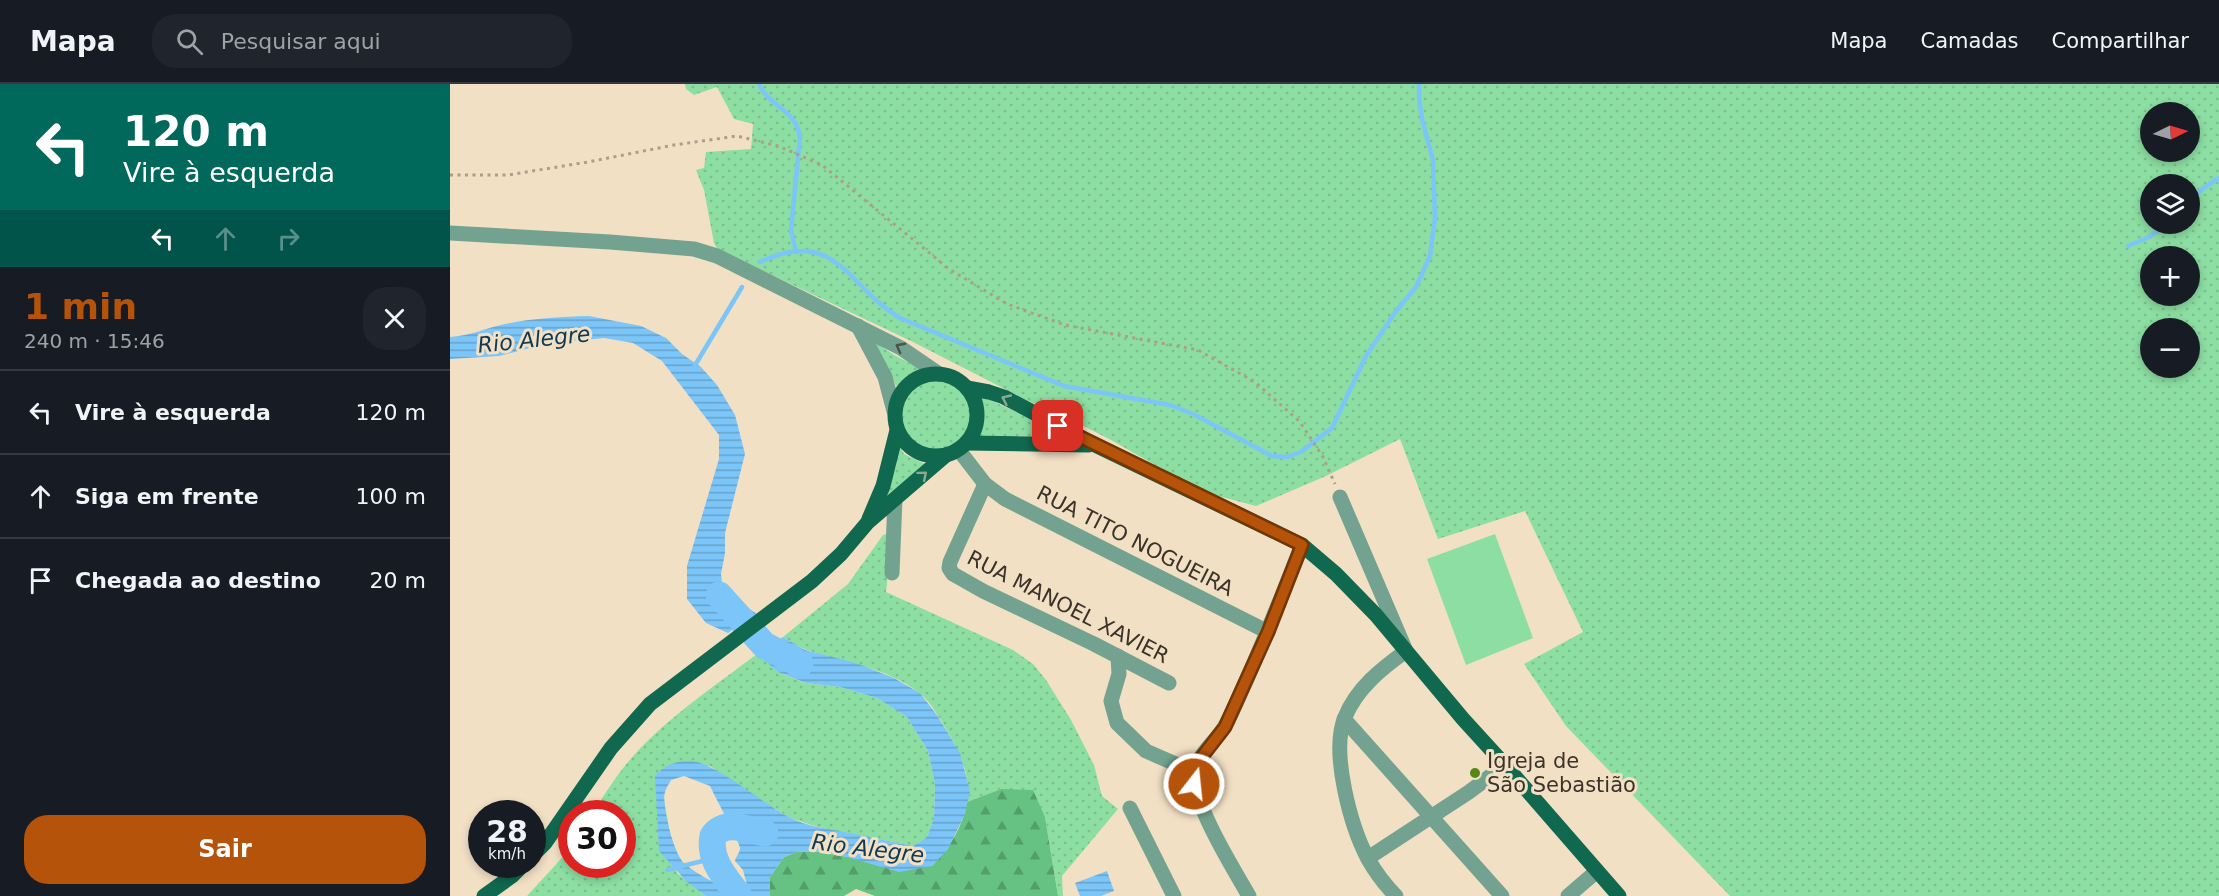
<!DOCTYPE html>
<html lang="pt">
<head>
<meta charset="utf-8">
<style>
  body { margin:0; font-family:"DejaVu Sans",sans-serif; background:#20242c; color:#f1f3f6; height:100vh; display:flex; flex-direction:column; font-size:22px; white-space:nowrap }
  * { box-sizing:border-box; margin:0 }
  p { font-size:20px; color:#9ea1a6 }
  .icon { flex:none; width:33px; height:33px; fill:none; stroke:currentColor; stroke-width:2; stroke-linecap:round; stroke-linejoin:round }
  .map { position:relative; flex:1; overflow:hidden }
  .panel { display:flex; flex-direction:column; background:#171b24; width:450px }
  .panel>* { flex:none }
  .hud { background:#00695c; color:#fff; overflow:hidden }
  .needle { width:39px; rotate:85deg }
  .tools { position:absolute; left:1690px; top:18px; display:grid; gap:12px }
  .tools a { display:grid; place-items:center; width:60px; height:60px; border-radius:50%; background:#171b24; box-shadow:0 3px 9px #0003; font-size:30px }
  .speed { position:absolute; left:18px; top:716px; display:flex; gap:12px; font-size:30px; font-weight:700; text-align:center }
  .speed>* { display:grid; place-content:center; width:78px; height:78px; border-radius:50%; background:#171b24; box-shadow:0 3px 9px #0003; line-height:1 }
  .speed small { font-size:15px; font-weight:400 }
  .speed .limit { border:9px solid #d22; background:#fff; color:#111 }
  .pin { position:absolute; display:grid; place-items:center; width:51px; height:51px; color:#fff; margin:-26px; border-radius:12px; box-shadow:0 3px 9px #0006 }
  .me { position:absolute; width:66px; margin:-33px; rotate:16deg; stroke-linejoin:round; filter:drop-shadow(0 0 4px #0008) }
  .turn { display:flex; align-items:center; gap:21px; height:126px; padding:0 24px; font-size:27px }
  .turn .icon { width:78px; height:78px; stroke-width:2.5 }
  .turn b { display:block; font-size:42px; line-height:51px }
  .lanes { display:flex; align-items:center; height:57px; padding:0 24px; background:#0003; justify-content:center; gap:30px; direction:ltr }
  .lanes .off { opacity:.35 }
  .round { display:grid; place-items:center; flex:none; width:63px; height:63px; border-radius:24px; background:#20242c }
  .summary { display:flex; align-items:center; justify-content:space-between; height:102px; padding:0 24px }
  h1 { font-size:36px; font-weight:600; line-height:45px; color:#b45309 }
  .primary-button { display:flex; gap:12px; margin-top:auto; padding:12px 24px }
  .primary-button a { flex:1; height:69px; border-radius:24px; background:#b45309; color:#fff; font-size:24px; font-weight:600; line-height:69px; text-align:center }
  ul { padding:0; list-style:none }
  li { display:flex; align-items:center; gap:18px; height:84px; padding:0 24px; border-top:2px solid #363941 }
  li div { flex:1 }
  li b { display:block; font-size:22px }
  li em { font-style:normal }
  header { display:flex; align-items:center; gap:36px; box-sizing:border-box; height:84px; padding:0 30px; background:#171b24; border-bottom:2px solid #363941 }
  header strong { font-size:28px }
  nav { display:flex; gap:33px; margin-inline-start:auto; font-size:21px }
  .search { width:420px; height:54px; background:#20242c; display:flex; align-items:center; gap:15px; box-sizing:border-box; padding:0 21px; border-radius:24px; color:#9ea1a6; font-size:22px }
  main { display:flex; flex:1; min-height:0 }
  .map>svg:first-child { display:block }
  .grass { fill:url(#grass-dots); fill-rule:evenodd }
  .forest { fill:url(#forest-firs) }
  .pitch { fill:#8cdea3 }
  .water { fill:url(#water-rules) }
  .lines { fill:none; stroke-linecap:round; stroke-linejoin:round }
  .stream { stroke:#7cc5f8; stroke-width:4.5 }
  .river { stroke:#7cc5f8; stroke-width:27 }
  .path { stroke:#ac9e8a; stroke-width:3; stroke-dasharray:3 4.5; stroke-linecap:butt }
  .minor { stroke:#73a390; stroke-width:15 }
  .major { stroke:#10684f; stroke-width:15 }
  .oneway { stroke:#4b5548 }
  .oneway2 { stroke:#8caa90 }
  .route-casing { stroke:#753606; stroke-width:15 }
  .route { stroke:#b45309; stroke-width:10 }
  .poi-dot { fill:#588718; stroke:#f2e0c5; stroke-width:2 }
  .labels { text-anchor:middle; stroke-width:6; stroke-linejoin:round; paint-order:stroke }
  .street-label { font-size:21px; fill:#3a3329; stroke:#f2e0c5 }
  .poi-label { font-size:21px; fill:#3a3329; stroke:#f2e0c5; text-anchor:start }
  .water-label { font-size:22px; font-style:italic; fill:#103953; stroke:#f2e0c5 }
</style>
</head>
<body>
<header>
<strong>Mapa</strong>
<div class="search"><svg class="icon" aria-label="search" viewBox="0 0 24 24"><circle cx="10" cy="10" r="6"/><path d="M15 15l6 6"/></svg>Pesquisar aqui</div>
<nav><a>Mapa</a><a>Camadas</a><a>Compartilhar</a></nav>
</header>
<main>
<section class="panel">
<div class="hud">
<div class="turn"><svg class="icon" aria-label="left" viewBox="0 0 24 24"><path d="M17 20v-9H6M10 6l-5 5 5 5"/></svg><div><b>120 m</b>Vire à esquerda</div></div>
<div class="lanes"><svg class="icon" aria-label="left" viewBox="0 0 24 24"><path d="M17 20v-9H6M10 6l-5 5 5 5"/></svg><svg class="icon off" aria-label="ahead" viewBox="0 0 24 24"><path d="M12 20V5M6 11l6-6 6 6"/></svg><svg class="icon off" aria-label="right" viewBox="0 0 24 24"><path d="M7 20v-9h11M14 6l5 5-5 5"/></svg></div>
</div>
<div class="summary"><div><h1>1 min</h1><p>240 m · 15:46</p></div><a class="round"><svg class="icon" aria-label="close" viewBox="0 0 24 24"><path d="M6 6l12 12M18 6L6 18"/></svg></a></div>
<ul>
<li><svg class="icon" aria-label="left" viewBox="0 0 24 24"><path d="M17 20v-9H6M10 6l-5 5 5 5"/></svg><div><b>Vire à esquerda</b></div><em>120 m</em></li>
<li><svg class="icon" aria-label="ahead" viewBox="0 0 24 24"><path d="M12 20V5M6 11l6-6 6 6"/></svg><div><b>Siga em frente</b></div><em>100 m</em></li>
<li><svg class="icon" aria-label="arrive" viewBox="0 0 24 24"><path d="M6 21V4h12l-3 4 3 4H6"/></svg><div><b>Chegada ao destino</b></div><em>20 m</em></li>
</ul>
<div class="primary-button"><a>Sair</a></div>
</section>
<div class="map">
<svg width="1769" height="812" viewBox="0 0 1769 812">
  <defs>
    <pattern id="grass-dots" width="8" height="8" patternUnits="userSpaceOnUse" patternTransform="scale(1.5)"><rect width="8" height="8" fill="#8cdea3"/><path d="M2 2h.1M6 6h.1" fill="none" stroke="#7abf8c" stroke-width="1.8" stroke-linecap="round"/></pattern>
    <pattern id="forest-firs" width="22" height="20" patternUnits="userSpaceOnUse" patternTransform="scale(1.5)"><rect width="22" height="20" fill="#65c283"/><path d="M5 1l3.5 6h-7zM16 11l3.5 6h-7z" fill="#549e6b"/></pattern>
    <pattern id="water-rules" width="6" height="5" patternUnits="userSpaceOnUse" patternTransform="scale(1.5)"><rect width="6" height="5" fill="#7cc5f8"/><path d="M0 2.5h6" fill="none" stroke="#67a1c9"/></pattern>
  </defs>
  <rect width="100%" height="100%" fill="#f2e0c5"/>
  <g class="grass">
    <path d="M235,0H1769V812H1280L1116,642L1074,580L1133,548L1075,427L988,455L950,355L876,392L806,422L753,408L661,356L602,326L578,317L463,258L284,173L269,168L264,159L254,106L246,86L254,84L256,68L301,65L303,40L284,35L267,3L244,11L236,5ZM1701,28H1740V68H1701ZM1701,100H1740V140H1701ZM1701,172H1740V212H1701ZM1701,244H1740V284H1701Z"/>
    <path d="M420,254L444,271L470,284L446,302L435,277Z"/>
    <circle cx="487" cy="331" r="35"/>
    <path d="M527,310L630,357L572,352L529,355L533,336Z"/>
    <path d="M449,361L454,370L477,381L441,408L430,421L446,382Z"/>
    <path d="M439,449L442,455L436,508L563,566L583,580L596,596L621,636L644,681L652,712L668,725L612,792L613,812H608L595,733L551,705L517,718C521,698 513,675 503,657C493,641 483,619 468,608C436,583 394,579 357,566C348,563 340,557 333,553L398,500L433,451Z"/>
    <path d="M307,570L328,588L355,599L390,603L427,614L457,633L478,667L485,700L484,734L477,753L463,762L368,743L343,735L311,717L260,682L209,687L227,789L256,812H77L121,764L122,780H172V729H143C156,708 169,687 186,669C221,631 266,601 307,570Z"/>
  </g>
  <path class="forest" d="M551,705L583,706L595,733L608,812H425L406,805L394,812H320V793L334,773L347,768L364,767L398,773L482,782C499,764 513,743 517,718Z"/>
  <path class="pitch" d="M1045,450L1083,554L1016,581L977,475Z"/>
  <g class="water">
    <path d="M139,232L191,242L216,254L232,270L251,283L267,301L285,331L295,370L275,449V469L271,490L273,507L307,530L278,549L256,539L237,515V482L269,375V351L212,277L183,259L154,254L95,260L49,272L0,275V253C20,252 36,244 55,240C83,234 111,233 139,232Z"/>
    <path d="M333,553L355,566L406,579L444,594L470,609L487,631L510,669L520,707L515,730L498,765L482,782L449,788L386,770L364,767L347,768L334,773L320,793V812H292L298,805L293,786L285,777C286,772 290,769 290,764C290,759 264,711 260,702L234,692L221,696C219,700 216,704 215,708C211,721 224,770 234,779C249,793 272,801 290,812H256L237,798L209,767L205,692C213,682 227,676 241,677C267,679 314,721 341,734C356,742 374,744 390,747C414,752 439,757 463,762L477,753L484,734L485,700L478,667L457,633L427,614L390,603L356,599L328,588L307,570Z"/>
    <path d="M657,787L664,807L651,812H630L625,799Z"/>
  </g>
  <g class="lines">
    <g class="stream">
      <path d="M309,0C320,24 345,24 350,53L341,146L346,168"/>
      <path d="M1740,118L1752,105L1769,94"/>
      <path d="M1678,162L1697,154L1718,140"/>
      <path d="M310,178C387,142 397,203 450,234L614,302L720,321L743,330L822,372L837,373L851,368L882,344L916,272L946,227L966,203L980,172L985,134L983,76L972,35L969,13V0"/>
      <path d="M244,283L292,203"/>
      <path d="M217,786L264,774"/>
    </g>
    <g class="river">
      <path d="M269,511L314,561L350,580"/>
      <path d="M289,812C276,794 258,776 263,752C275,735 298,746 315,749"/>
    </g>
    <path class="path" d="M0,91H58L138,78L224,61L287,52L328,62L372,81L499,185L557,220L615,241L748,266L805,298L850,338L873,373L885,400"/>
    <g class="minor">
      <path d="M0,149L160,158L244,165L267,172L451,264L489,290"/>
      <path d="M408,242L435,293L444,327"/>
      <path d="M508,365L535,400L555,415L818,548"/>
      <path d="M535,400L500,478L499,484L503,490L533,507L644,560L719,599"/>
      <path d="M890,413L956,567C931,585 907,604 895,633C880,668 901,743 918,775C926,789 935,801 946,812"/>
      <path d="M442,489L445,415"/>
      <path d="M668,572L669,590L661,617L667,639L696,667L744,688"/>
      <path d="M894,635L1052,812"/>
      <path d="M680,724L724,812"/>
      <path d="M918,774L1019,708L1055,681"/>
      <path d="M799,812C783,784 745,723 744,692C744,673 766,658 775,642C783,628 789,612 796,597C816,552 834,507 852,461"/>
      <path d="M1118,812L1147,787"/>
    </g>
    <g class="major">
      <circle cx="486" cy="331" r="41"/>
      <path d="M517,304L539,308L554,313L645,361L852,461L886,490L926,531L1013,635L1055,681L1169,812"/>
      <path d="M516,359L639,361"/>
      <path d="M419,435L433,402L447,346"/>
      <path d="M82,772L95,759L161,664L200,620L362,497L391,470L418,438L496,371"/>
      <path d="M34,812L62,792L74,780"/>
    </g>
  </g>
  <defs><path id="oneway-chevron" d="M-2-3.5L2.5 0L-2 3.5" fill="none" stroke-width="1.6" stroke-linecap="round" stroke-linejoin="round" transform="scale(1.5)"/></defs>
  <use class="oneway" href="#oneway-chevron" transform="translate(450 263) rotate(-152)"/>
  <g class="oneway2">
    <use href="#oneway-chevron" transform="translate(556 315) rotate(-155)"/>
    <use href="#oneway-chevron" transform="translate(473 391) rotate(-40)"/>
  </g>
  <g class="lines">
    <g class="route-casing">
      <path id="route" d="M608,342L852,461L818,548L775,643L751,674L744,688V700"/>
    </g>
    <use href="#route" class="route"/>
  </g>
  <circle class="poi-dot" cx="1025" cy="689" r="6"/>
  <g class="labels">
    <g class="street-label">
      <text transform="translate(685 457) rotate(27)" y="7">RUA TITO NOGUEIRA</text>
      <text transform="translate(618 523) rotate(27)" y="7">RUA MANOEL XAVIER</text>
    </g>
    <g class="poi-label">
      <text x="1037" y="684">Igreja de<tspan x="1037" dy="24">São Sebastião</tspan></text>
    </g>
    <g class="water-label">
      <text transform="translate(84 255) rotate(-6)" y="8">Rio Alegre</text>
      <text transform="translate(418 764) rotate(7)" y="8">Rio Alegre</text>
    </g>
  </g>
</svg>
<div class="tools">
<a><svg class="needle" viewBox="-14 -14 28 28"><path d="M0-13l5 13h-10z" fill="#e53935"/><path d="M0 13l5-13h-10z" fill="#9ea1a6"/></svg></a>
<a><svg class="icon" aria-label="layers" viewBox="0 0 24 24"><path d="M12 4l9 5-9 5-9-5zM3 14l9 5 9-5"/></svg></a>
<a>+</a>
<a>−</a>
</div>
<div class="speed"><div>28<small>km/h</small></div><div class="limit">30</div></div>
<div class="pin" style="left:608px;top:342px;background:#d93025"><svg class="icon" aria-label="arrive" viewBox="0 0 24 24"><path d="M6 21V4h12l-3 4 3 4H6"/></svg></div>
<svg class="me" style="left:744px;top:700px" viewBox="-20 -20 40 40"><circle r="17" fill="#b45309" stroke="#fff" stroke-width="3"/><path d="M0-11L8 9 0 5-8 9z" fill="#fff"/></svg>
</div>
</main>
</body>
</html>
